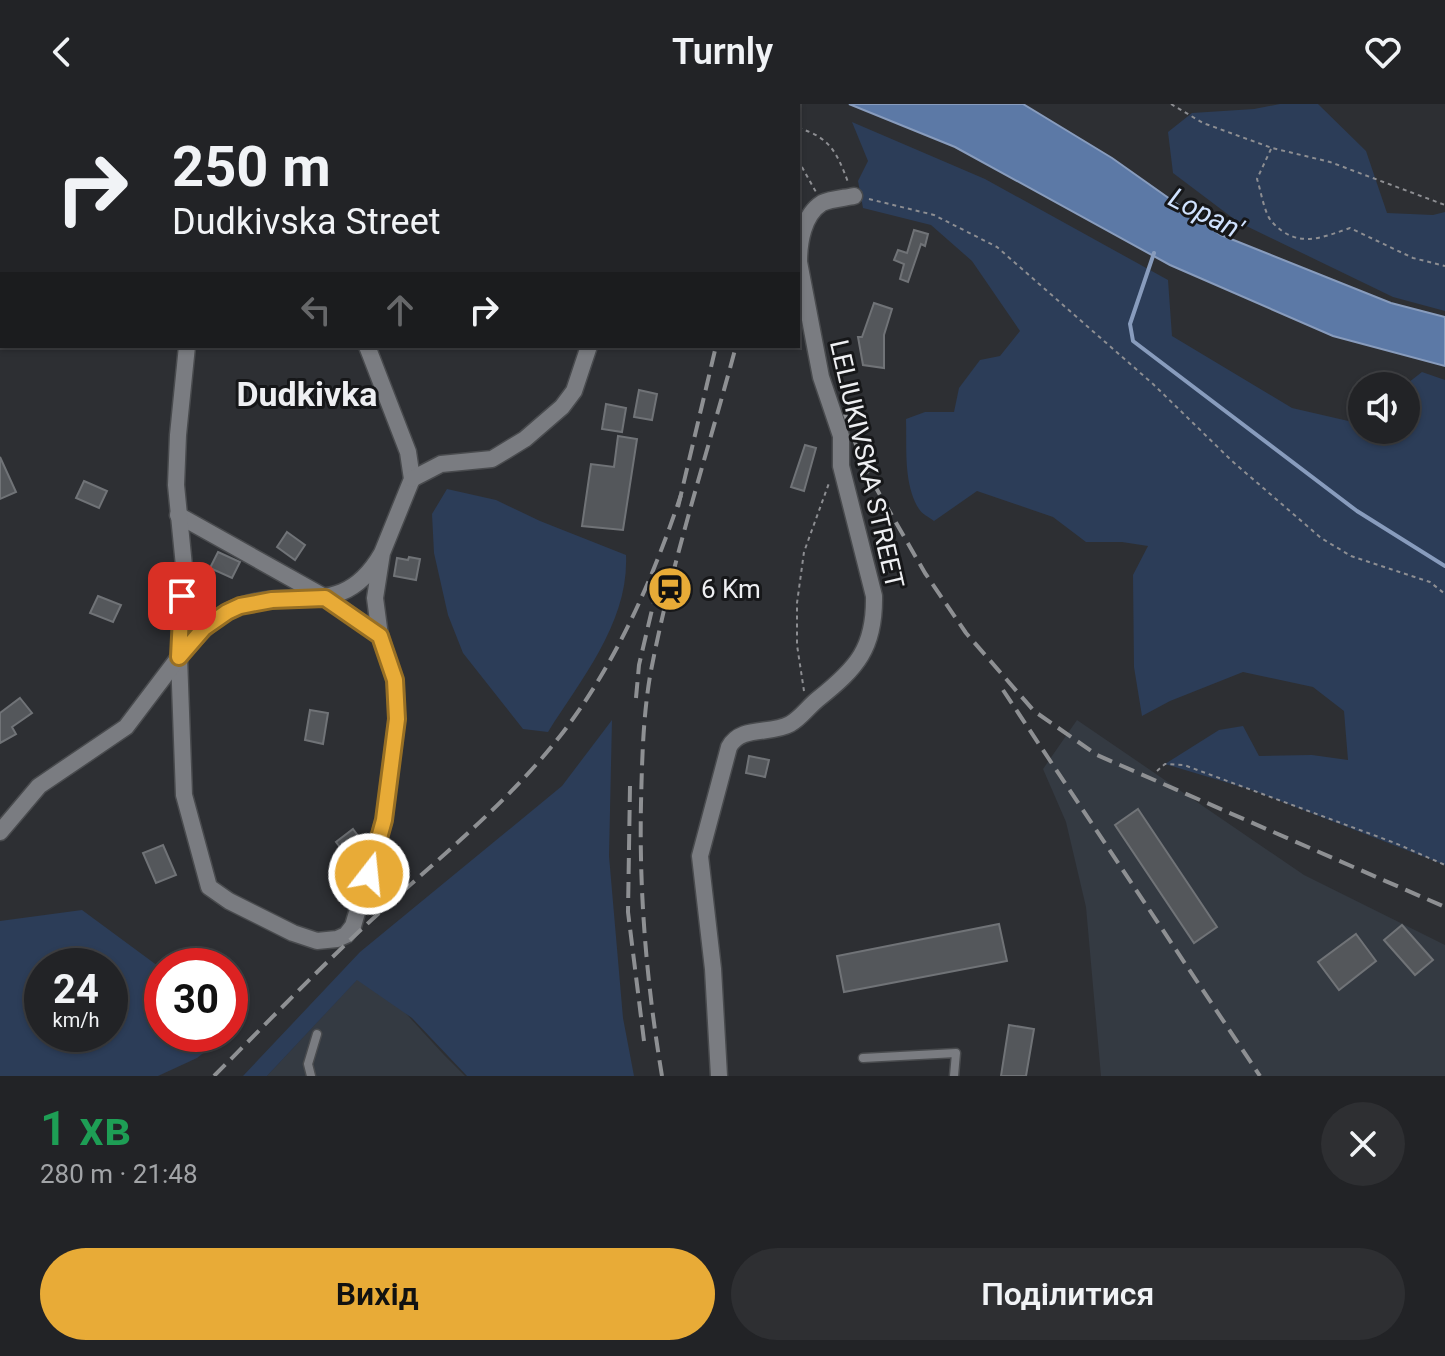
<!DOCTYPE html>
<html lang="uk">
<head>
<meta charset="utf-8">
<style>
  body { margin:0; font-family:Roboto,sans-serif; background:#2e2f32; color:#f1f3f6; height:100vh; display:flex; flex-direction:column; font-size:30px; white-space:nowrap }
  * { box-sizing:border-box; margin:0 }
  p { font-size:26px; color:#a2a4a7 }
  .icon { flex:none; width:44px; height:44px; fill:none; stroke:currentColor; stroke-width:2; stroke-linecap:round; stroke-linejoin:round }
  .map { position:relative; height:972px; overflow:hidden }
  .sheet { display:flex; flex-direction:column; background:#222326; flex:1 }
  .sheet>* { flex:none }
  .hud { position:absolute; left:0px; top:0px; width:800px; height:244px; box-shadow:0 2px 6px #0004,0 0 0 2px #3f4043; background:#222326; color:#f1f3f6; overflow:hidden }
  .tools { position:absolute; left:1348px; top:268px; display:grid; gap:16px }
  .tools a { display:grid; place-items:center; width:72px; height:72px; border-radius:50%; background:#222326; box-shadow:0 2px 6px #0004,0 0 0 2px #3f4043; font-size:40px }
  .speed { position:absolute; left:24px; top:844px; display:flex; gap:16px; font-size:40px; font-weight:700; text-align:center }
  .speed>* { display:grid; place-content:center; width:104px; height:104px; border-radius:50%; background:#222326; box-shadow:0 2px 6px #0004,0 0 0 2px #3f4043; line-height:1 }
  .speed small { font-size:20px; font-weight:400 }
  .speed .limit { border:12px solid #d22; background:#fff; color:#111 }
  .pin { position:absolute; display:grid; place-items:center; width:68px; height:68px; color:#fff; margin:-34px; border-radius:16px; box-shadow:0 4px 12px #0006 }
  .me { position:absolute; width:88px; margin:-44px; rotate:16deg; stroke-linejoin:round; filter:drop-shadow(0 0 6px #0008) }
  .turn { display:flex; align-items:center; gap:28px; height:168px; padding:0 40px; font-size:36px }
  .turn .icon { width:104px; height:104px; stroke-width:2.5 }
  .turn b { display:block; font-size:56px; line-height:68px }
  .lanes { display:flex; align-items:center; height:76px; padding:0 40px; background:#0003; justify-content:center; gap:40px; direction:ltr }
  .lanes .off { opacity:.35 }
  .round { display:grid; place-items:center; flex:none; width:84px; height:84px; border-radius:42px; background:#2e2f32 }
  .head { display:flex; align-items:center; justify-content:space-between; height:136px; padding:0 40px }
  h1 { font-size:48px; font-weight:600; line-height:60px; color:#1e9e55 }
  .cta { display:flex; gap:16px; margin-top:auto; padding:16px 40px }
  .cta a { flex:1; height:92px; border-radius:48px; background:#e8ab37; color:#111; font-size:32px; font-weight:600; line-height:92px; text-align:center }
  .cta a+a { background:#2e2f32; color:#f1f3f6 }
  header { display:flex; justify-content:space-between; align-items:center; height:104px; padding:0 40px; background:#222326; font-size:36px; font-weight:600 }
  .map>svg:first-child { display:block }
  .built { fill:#343a42 }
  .green { fill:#2c3d58; fill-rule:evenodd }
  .water { fill:#5c79a6; stroke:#889cbd; stroke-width:2 }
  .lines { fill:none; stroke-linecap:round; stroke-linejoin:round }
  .stream { stroke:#889cbd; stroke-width:4 }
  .building { fill:#54575b; stroke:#707377; stroke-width:2 }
  .lane-casing { stroke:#494b4e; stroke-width:11 }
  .street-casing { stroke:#494b4e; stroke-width:19 }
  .path { stroke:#8d8e92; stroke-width:2; stroke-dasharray:4 4; stroke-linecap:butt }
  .lane { stroke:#7a7c81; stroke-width:8 }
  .street { stroke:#7a7c81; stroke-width:16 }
  .rail { stroke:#8e9093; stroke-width:4; stroke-dasharray:16 8; stroke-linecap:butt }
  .route-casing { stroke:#976f24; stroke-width:20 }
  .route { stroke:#e8ab37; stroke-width:14 }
  .labels { text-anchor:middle; stroke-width:6; stroke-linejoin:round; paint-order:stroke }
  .street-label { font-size:26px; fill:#eeeff2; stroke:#161719 }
  .poi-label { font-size:26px; fill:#eeeff2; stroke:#161719; text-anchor:start }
  .water-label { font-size:28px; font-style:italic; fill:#d0e2fe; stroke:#161719 }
  .district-label { font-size:34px; font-weight:bold; fill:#eeeff2; stroke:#161719 }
</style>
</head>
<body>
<header><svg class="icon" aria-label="back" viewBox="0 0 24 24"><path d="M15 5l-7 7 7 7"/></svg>Turnly<svg class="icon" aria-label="heart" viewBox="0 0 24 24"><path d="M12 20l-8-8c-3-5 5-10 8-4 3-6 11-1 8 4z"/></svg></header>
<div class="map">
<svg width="1445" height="972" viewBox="0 0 1445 972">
  <rect width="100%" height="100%" fill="#2d2f33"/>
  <g class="built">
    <path d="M1077,616L1304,771L1445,841V972H1101L1086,803L1066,718L1043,665Z"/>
    <path d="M366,866L444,951L465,972H267Z"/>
  </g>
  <g class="green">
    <path d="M1280,0H1318L1366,47L1387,109L1433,111L1445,108V207L1393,193L1238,118L1173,69L1168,28L1192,9L1254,5Z"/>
    <path d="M852,18L985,75L1168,176L1172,232L1292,304L1357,319L1362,315V326H1406L1404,282L1422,268L1445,276V761L1252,686L1165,660L1219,626L1243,622L1259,652L1312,651L1348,656L1344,607L1313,583L1243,568L1170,597L1142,612L1134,563L1133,471L1148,442L1122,438H1086L1053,413L977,387L934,417C929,413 922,410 919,405C903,380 907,343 906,315L925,308H954L959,284L980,256L1000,252L1020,227L972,157L931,121L863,104L858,77L868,57Z"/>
    <path d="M447,385L496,396L540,417L626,451C629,518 582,574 548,628L523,625L463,549L448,511L434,449L432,410Z"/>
    <path d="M612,616L609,752L623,914L634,972H467L412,914L357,876L267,972H243L360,848L562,682Z"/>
    <path d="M82,806L162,865V930H227L197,954L158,972H0V817ZM42,862H110V930H42Z"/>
  </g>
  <path class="water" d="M849,0H1023L1112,54L1221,131L1391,199L1445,213V262L1333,232L1170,161L955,43Z"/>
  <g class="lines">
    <path class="stream" d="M1154,149L1130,220L1133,237L1357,407L1445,462"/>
  </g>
  <g class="building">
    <path d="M914,126L928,130L925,142L921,140L908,178L900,175L904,160L894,156L898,146L907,149Z"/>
    <path d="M874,199L892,205L884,231V264L863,261L858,233H862Z"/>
    <path d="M639,286L657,290L652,316L634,313Z"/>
    <path d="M606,300L626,304L622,328L602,325Z"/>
    <path d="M618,332L637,335L623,426L582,422L591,360L614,363Z"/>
    <path d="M805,341L816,344L804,387L791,383Z"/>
    <path d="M0,353L16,388L0,395Z"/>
    <path d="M84,377L107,387L99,404L76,394Z"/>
    <path d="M287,428L305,441L295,456L277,443Z"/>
    <path d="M218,448L240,458L232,474L210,464Z"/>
    <path d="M409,453L420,455L416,476L394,472L397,454L408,456Z"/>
    <path d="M98,492L121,501L113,518L90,509Z"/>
    <path d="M20,594L32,609L12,623L16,630L0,639V609Z"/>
    <path d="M310,606L328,609L323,640L305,636Z"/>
    <path d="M749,652L769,656L765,673L746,669Z"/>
    <path d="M1138,705L1217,823L1194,839L1115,721Z"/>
    <path d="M353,725L365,741L349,755L336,738Z"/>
    <path d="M163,741L176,771L156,779L143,749Z"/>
    <path d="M999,820L1007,857L844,888L837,852Z"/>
    <path d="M1402,821L1433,856L1415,871L1384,836Z"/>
    <path d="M1356,830L1376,857L1339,886L1318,858Z"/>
    <path d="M1009,921L1034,925L1026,972H1001Z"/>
  </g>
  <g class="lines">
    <g class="lane-casing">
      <g id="lane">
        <path d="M863,954L956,949L954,972"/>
        <path d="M311,972L308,960L317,930"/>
      </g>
    </g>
    <g class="street-casing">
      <g id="street">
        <path d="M270,0V2"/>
        <path d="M367,242L408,348L412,375L382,449L375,494L380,532L395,576L397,615L384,716L353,822L346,831L337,835L317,837L293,829L229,797L209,783L184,691L179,553C196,533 214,511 240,502C298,482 343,517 382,449"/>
        <path d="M412,375L441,360L492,355L525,335L562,303L574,287L589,242"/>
        <path d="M178,411L328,495L380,532"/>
        <path d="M0,728L39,682L126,623L179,553L184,462L176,381L178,331L187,242"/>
        <path d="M719,972L713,865L700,752L729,643C741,621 770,631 790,620C801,614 808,603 818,595C857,564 875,544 874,492L841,362V332L821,273L799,158C799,139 803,111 822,99C830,95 845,94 854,92"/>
      </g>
    </g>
    <g class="path">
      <path d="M537,0L539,2"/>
      <path d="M1171,0L1203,19L1272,44L1330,58L1445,101"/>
      <path d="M798,24C830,33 837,49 848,78"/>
      <path d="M1271,45L1257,75C1261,87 1264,109 1272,118C1297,145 1321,134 1350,124L1413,154L1445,162"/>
      <path d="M798,56L816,88"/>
      <path d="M869,95L934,111L997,143L1153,280L1232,357L1321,434L1351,452L1430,478L1445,490"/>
      <path d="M804,587L797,541V499L804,448L829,379"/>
      <path d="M1157,667L1165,660L1184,661L1395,739L1445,761"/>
    </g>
    <use href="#lane" class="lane"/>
    <use href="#street" class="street"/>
    <g class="rail">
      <path d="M775,2L776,0"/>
      <path d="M798,8L800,0"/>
      <path d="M845,310L864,363L925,469L966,529L1034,607L1097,651L1445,803"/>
      <path d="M678,403L716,242"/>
      <path d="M1003,586L1260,972"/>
      <path d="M636,594L639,561L658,480"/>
      <path d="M630,682L628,808L644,937"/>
      <path d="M214,972C268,918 321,862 378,810C442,751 514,694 567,623C619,553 653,474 681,391"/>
      <path d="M662,972C647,882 639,791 641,699C642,657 643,614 650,572C671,460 707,351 736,242"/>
    </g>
  </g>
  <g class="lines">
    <g class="route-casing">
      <path id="route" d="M182,492L179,553L204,524L227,508L240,502L272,496L325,494L380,532L395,576L397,615L384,716L369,770"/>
    </g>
    <use href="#route" class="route"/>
  </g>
  <defs>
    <g id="station-disc" transform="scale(2.3)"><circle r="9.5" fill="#e8ab37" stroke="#161719"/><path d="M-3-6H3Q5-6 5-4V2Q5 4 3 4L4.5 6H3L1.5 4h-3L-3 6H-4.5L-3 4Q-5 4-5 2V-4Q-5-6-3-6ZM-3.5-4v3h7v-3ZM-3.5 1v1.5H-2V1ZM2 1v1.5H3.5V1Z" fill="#111"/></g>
  </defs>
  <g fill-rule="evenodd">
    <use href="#station-disc" x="670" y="485"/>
  </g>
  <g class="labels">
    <g class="street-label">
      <text transform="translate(867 360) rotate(77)" y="9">LELIUKIVSKA STREET</text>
    </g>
    <g class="poi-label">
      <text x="701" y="494">6 Km</text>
    </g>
    <g class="water-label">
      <text transform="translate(1206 109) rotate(27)" y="10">Lopan'</text>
    </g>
    <g class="district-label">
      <text x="307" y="302">Dudkivka</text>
    </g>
  </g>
</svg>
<div class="tools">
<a><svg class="icon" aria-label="sound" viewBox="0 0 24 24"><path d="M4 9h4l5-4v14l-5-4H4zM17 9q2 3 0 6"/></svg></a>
</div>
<div class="speed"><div>24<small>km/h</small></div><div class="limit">30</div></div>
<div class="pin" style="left:182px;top:492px;background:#d93025"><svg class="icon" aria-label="arrive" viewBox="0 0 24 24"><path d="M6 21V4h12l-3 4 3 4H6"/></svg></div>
<svg class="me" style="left:369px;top:770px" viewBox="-20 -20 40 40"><circle r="17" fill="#e8ab37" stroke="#fff" stroke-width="3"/><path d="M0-11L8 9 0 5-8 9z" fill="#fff"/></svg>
<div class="hud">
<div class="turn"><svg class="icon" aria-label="right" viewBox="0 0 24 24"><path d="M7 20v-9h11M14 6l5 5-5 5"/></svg><div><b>250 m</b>Dudkivska Street</div></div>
<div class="lanes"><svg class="icon off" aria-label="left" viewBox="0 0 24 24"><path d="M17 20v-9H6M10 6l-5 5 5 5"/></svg><svg class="icon off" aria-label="ahead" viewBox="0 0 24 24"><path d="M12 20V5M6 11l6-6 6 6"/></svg><svg class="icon" aria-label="right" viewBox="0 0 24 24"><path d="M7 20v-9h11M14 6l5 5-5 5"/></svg></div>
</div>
</div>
<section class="sheet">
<div class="head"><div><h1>1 хв</h1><p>280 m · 21:48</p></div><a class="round"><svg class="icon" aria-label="close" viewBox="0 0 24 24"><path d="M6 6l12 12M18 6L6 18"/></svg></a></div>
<div class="cta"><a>Вихід</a><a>Поділитися</a></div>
</section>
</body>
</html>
